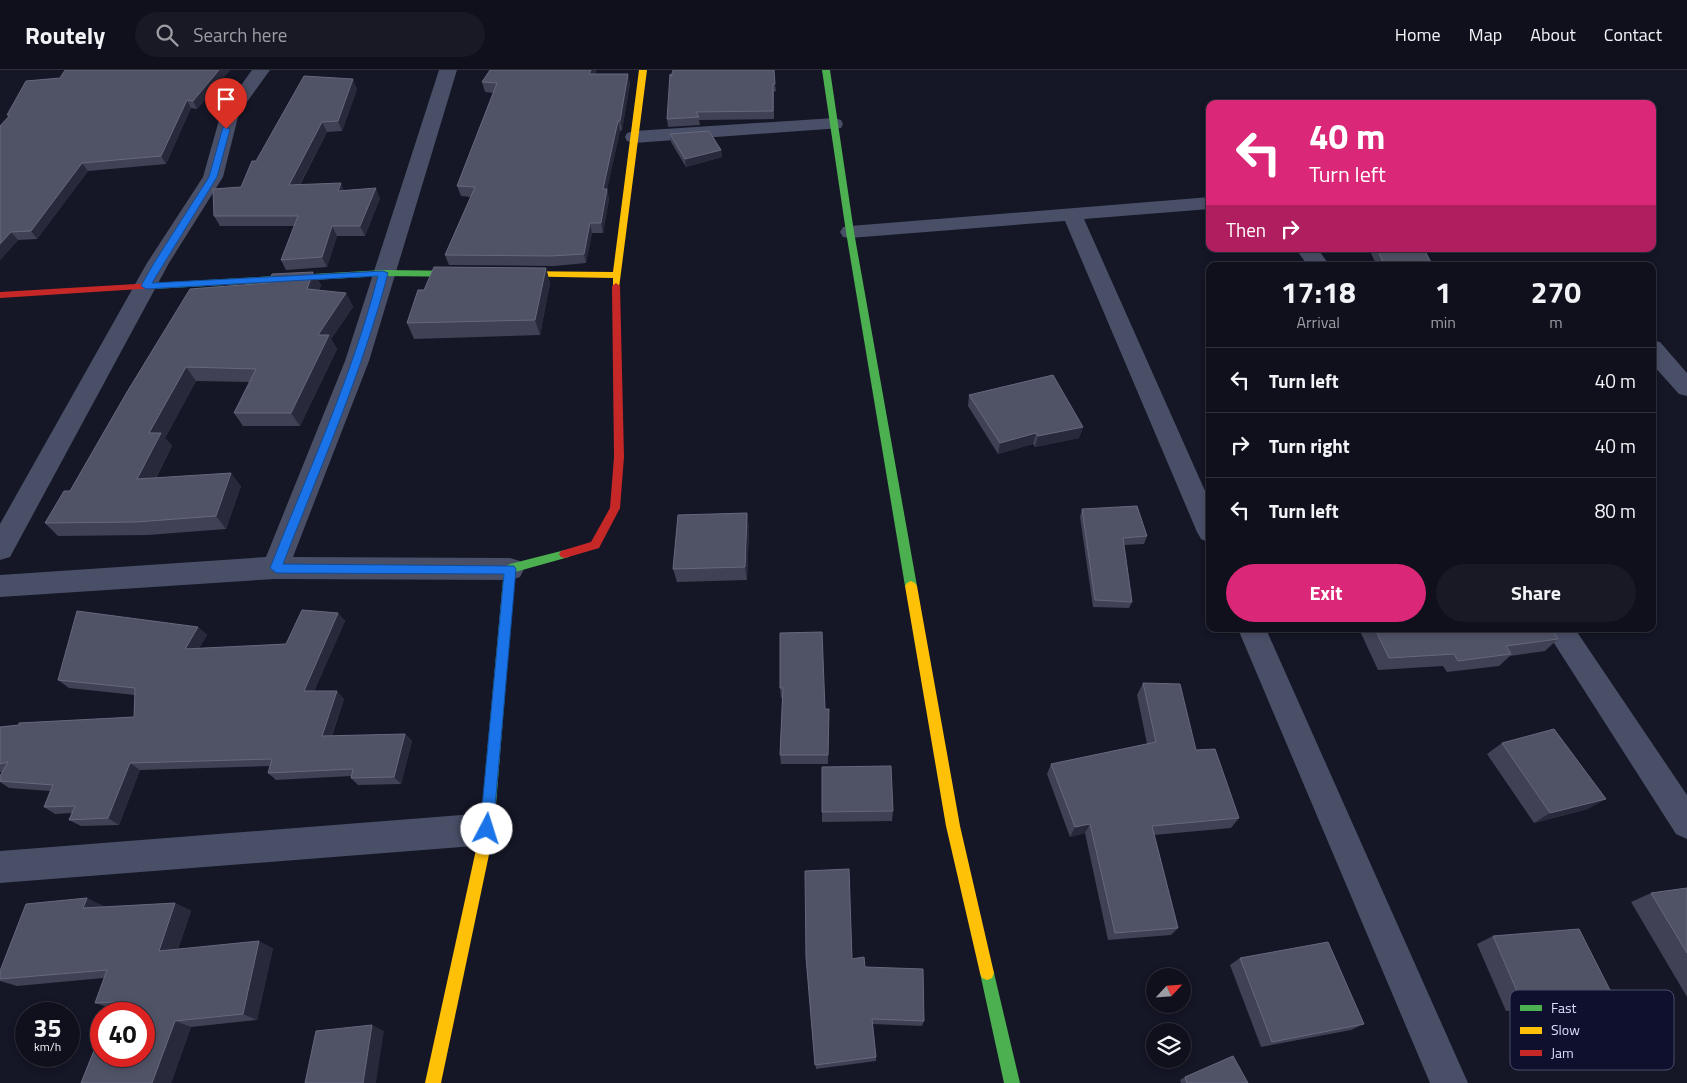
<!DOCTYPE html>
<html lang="en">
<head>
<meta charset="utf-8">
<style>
  body { margin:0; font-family:"Titillium Web",sans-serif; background:#191925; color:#f1f3f6; height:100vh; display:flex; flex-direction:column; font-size:19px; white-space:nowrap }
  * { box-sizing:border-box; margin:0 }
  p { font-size:16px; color:#9c9da3 }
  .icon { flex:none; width:28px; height:28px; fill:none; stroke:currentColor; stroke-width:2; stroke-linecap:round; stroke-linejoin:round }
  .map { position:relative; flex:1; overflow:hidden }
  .panel { position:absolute; left:1206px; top:192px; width:450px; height:370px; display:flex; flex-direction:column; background:#10101c; border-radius:10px; box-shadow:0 2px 8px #0003,0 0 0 1px #30303b }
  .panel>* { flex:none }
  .top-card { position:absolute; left:1206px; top:30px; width:450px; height:152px; border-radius:10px; box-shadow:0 2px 8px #0003,0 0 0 1px #30303b; background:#db2777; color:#fff; overflow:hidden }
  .needle { width:32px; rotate:64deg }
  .fabs { position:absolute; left:1146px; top:898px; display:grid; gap:10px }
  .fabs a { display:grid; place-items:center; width:45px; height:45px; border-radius:50%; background:#10101c; box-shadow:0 2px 8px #0003,0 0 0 1px #30303b; font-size:25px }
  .speed { position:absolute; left:15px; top:932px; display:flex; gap:10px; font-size:25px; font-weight:700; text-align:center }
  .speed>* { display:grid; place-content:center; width:65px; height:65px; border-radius:50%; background:#10101c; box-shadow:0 2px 8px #0003,0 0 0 1px #30303b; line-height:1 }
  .speed small { font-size:12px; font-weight:400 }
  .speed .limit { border:8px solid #d22; background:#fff; color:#111 }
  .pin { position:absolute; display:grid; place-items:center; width:42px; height:42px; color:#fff; margin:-51px -21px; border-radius:50% 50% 50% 0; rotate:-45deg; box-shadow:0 0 5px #0007 }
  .pin .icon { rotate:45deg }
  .me { position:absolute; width:55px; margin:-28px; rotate:5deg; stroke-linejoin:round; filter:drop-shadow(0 0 4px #0008) }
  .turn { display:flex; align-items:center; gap:18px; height:105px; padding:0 20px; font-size:22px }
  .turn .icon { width:65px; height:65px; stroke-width:2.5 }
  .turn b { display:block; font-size:35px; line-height:42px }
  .then { display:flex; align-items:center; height:48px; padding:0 20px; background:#0003; gap:10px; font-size:19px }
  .eta { display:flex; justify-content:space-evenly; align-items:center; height:85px; text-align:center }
  .eta b { font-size:30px; font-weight:700; line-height:35px }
  .cta { display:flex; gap:10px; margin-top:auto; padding:10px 20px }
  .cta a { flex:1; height:58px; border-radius:30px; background:#db2777; color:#fff; font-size:20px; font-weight:700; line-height:58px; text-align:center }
  .cta a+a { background:#191925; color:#f1f3f6 }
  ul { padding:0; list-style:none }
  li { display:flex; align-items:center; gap:15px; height:65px; padding:0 20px; border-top:1px solid #30303b }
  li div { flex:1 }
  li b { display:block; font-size:19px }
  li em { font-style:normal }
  header { display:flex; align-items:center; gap:30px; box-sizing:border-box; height:70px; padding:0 25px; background:#10101c; border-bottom:1px solid #30303b }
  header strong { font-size:24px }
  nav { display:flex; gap:28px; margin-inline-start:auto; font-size:18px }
  .search { width:350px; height:45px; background:#191925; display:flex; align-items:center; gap:12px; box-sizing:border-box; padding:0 18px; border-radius:28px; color:#9c9da3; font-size:19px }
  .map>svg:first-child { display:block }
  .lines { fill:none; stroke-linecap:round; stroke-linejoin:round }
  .street { fill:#494f67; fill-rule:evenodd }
  .fast { fill:#4caf50; fill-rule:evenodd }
  .slow { fill:#ffc107; fill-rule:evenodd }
  .jam { fill:#c62828; fill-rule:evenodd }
  .wall { fill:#404154 }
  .shaded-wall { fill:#28293a }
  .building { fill:#505266; stroke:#66687e }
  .route { fill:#1a73e8; stroke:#114b97 }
  .key { fill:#0e102d; stroke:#4b4e6c; stroke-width:1 }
  .key-label { font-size:14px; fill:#dadfff }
</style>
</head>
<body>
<header>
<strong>Routely</strong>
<div class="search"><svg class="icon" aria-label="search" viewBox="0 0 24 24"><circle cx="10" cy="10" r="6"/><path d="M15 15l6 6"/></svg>Search here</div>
<nav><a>Home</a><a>Map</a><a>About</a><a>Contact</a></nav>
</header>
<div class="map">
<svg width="1687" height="1013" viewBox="0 0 1687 1013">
  <rect width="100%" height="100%" fill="#151626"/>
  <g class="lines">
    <g class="street">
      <path d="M252,0H270L239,43L223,107L169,193L10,487L0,490V454L147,193L203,107L221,43Z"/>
      <path d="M439,0H457L369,291L293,487L510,488L520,491L524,499L520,507L510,510L275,509L0,527V505L266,487L345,291Z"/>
      <path d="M834,48L841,50L843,54L841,58L634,73L627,71L625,67L627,63L634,61Z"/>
      <path d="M1210,127V139L1084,149L1210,432V473L1201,469L1197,462L1065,151L850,168L843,167L840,162L843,157L850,156Z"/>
      <path d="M1296,179H1318L1330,196H1308Z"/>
      <path d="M1652,270L1660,272L1687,303V326L1679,324L1652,294Z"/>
      <path d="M1238,559H1266L1468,1013H1430Z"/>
      <path d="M1545,559H1575L1687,725V769L1676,764Z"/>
      <path d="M487,743L498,748L503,759L498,770L487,775L0,813V781Z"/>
    </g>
    <g class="fast">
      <path d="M822,0H830L854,162L917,516L915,519H907L905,516L846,162Z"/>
      <path d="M383,200L469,201L473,204L469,207L383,206L153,219L149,216L153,213Z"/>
      <path d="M565,480L569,481L571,484L569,487L515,502L494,759L489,780L484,782L479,780L477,775L480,759L504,499L506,496L510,494Z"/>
      <path d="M987,896L992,898L994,903L1020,1013H1004L980,903L982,898Z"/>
    </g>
    <g class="slow">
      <path d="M639,0H647L619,218H613V208L507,206V202L510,201L613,202Z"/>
      <path d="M911,511L915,513L917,516L960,756L994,903L992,908L987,910L982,908L980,903L946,756L905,516L907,513Z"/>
      <path d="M484,768L489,770L491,775L441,1013H425L477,775L479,770Z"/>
    </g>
    <g class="jam">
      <path d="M153,213L156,214V218L0,228V222Z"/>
      <path d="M616,213L620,216L624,387L620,438L599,478L565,488L561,487L559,484L561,481L591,472L610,438L614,387L612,216Z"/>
    </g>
  </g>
  <g class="wall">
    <path d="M230,0L197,39L191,38L166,94L88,101L37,169L18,170L0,190V56L9,47L7,45Z"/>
    <path d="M596,4L630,13L622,60L620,61L607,119L609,129L603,163H592L586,193L554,196L449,195L445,185L471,127L461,126L457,116L494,23L485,22L482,12Z"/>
    <path d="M671,7L775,14L776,21L774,22V49L699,50L700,55L668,57L667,49Z"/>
    <path d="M357,19L342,61L327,62L300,115L344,120L380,128L365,166H337L327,197L286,200L281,190L294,156H220L214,146L241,117L256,91Z"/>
    <path d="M670,64L721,80L722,87L686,97L671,72Z"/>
    <path d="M1369,179H1424L1433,196H1377Z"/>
    <path d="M546,198L550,213L540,265L414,269L407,253Z"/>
    <path d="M313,202L321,215L319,221L346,223L353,237L331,269L337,279L300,356H243L234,343L250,312L196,311L165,368L172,376L156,408L241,416L226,459L148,465L58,466L45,453L70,421L127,322L268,213Z"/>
    <path d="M969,325L1083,357L1079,368L1035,377L1033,374L998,384L968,336Z"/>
    <path d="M1082,439L1147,466L1144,474L1124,475L1132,532L1129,538L1093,537L1080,447Z"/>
    <path d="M747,443L749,458L747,510L677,512L673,499Z"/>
    <path d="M338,543L345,551L314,621L344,629L332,666L405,664L412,671L401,714L358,715L351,708V706L276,710L268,703L270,696L140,700L119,755L81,756L69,750L72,743L55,744L44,737L50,721L9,718L0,712V706L3,702H0V657L134,647L135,625L69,618L58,610L198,557L207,565L199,578L286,574Z"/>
    <path d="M1359,559H1551L1558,569L1545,581L1510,586L1499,596L1447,602L1443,596L1378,600Z"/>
    <path d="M780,563L825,639L829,648L828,694H781L780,685L782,628H781L780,618Z"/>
    <path d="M1143,613L1196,680L1239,748L1231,758L1154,765L1178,858L1171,865L1108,870L1085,763L1070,767L1047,704L1051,694L1147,674L1137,625Z"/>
    <path d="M1502,673L1588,739L1534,753L1487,684Z"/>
    <path d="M893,741L892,751L822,752V742Z"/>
    <path d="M1687,818V927L1631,832L1651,823Z"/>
    <path d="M87,828L104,837L175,833L191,841L178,879L273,878L257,950L191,957L171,1013H81L111,938L95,933L104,908L17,916L0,911V901Z"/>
    <path d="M1493,866L1614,928L1594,935L1506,941L1477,874Z"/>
    <path d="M806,887L852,889L865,897L924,951L922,956L872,954L876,987V991L816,999Z"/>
    <path d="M1240,888L1364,954L1351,960L1261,977L1230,895Z"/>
    <path d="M1185,1007L1248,1013H1181L1180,1010Z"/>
  </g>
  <g class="shaded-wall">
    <path d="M219,0H230L197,39L193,31Z"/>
    <path d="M591,0H597L591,14L589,4Z"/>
    <path d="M628,4L630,13L622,60L620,51Z"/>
    <path d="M353,9L357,19L342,61L338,51Z"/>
    <path d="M187,30L191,38L166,94L161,86Z"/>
    <path d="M618,51L620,61L607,119L609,129L603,163L601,153L603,119Z"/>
    <path d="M322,52L327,62L294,125L289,115Z"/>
    <path d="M721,80L722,87L686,97L685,89Z"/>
    <path d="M82,93L88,101L37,169L31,161Z"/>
    <path d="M341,113L345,123L338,121Z"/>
    <path d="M376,118L380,128L365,166L360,156Z"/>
    <path d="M590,153L592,163L586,193L584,184Z"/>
    <path d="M332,156L337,166L327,197L322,187Z"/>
    <path d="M11,162L18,170L0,190V174Z"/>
    <path d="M546,198L550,213L540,265L535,250Z"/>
    <path d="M313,202L321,215L315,233L307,219Z"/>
    <path d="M346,223L353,237L331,269L337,279L300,356L291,343L318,265Z"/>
    <path d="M186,297L196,311L165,368L172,376L148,422L137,409L149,363Z"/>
    <path d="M1083,357L1079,368L1035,377L1038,366Z"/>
    <path d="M1036,363L1033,374L998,384L1000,373Z"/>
    <path d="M231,403L241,416L226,459L216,446Z"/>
    <path d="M747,443L749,458L747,510L745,497Z"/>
    <path d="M338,543L345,551L311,629L304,621Z"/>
    <path d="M198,557L207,565L194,587L185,579Z"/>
    <path d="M337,621L344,629L329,673L322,666Z"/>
    <path d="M405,664L412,671L401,714L394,707Z"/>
    <path d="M130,693L140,700L119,755L108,748Z"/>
    <path d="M1606,729L1588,739L1534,753L1550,743Z"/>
    <path d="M1090,754L1085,763L1070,767L1075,757Z"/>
    <path d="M87,828L104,836L101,846L83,838Z"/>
    <path d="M175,833L191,841L175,888L159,881Z"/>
    <path d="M259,871L273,878L257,950L243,944Z"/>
    <path d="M175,951L191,957L171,1013H152Z"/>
    <path d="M372,955L384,961L376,1013H363Z"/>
  </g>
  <g class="building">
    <path d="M65,0H219L193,31L187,30L161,86L82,93L31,161L11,162L0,174V56L10,45H7L26,11L60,8Z"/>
    <path d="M490,0H591L589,4H628L620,51H618L603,119H607L601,153H590L584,184L551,186L445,185L475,117L457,116L497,13L482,12Z"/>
    <path d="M673,0H774L775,14H773V41L696,42L699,47L667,49L670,4L671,7Z"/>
    <path d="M304,6L353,9L338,51L322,52L289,115L341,113L338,121L376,118L360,156H332L322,187L281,190L298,146H214L213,119L241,117L252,91H256Z"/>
    <path d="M709,61L721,80L685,89L670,64Z"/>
    <path d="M1377,179H1424L1433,196H1385Z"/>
    <path d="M434,197L546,198L535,250L407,253L418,220H424Z"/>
    <path d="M313,202L307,219L346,223L318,265H329L291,343H234L256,299L186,297L149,363H161L137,409L231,403L216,446L136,452L45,453L64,421H70L127,322L190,219L268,213L272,204Z"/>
    <path d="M1053,305L1083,357L1038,366L1036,363L1000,373L969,325Z"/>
    <path d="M1137,436L1147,466L1123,468L1132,532L1095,530L1082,439Z"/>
    <path d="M747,443L745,497L673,499L678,445Z"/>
    <path d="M302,540L338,543L304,621H337L322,666L405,664L394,707L351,708L353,699L268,703L272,689L130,693L108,748L69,750L75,736L44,737L53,715L0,711V706L8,692L0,694V657L19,655V653L134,647L135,618L58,610L77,541L198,557L185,579L286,574Z"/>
    <path d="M1375,559H1551L1558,569L1506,576L1511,584L1458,591L1454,584L1389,588Z"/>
    <path d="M822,562L825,639H829L828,685H780L783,618H780V563Z"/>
    <path d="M1143,613L1180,614L1196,680L1215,679L1239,748L1152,756L1178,858L1115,863L1090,754L1075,757L1051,694L1156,672Z"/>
    <path d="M1554,659L1606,729L1550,743L1502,673Z"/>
    <path d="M891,696L893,741L822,742V697Z"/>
    <path d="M849,799L852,889L864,887L865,897L923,899L924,951L872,949L876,987L815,995L806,887L805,801Z"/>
    <path d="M1687,818V883L1651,823Z"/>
    <path d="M87,828L83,838L175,833L159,881L259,871L243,944L175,951L152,1013H81L101,963V986H144V944H109L114,932L95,933L107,900L0,909V901L26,834Z"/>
    <path d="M1579,859L1614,928L1523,935L1493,866Z"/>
    <path d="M1328,872L1364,954L1272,972L1240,888Z"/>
    <path d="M372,955L363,1013H305L316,961Z"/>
    <path d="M1233,986L1248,1013H1187L1185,1007Z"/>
  </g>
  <path class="route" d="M223,57L230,59L217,107L152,213L383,201L388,203C362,303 320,398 283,494L514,496L516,499L493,759L491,763L487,765L482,763L480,759L504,504L276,503L270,498C308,402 352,307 378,206L146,219L141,216L154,193L209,107Z"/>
  <rect x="1510" y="920" width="164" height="80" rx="8" class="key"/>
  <rect x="1520" y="935" width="22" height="6" fill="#4caf50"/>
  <rect x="1520" y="957" width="22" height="7" fill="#ffc107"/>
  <rect x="1520" y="980" width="22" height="6" fill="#c62828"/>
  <g class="key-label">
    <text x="1551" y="943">Fast</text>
    <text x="1551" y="965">Slow</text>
    <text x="1551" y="988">Jam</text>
  </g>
</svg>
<div class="fabs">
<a><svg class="needle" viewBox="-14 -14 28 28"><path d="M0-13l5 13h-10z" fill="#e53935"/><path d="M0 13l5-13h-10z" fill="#9c9da3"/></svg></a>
<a><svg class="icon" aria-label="layers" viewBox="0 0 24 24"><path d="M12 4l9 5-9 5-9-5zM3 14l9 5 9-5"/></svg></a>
</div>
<div class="speed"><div>35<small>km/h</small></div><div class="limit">40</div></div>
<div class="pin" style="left:226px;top:59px;background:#d93025"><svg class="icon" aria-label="arrive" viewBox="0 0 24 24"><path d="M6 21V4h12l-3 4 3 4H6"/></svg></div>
<svg class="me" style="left:487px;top:759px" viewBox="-20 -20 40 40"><circle r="19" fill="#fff"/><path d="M0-13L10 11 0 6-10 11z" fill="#1a73e8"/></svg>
<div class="top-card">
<div class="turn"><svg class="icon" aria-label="left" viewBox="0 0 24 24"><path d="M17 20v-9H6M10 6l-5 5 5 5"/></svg><div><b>40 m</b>Turn left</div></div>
<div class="then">Then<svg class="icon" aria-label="right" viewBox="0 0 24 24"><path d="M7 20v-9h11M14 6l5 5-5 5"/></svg></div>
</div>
<section class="panel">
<div class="eta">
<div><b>17:18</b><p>Arrival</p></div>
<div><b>1</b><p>min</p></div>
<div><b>270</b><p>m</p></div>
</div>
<ul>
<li><svg class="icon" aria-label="left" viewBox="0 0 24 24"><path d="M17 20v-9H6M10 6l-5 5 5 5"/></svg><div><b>Turn left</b></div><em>40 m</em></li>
<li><svg class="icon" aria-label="right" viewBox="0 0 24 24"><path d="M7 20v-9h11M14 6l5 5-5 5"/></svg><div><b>Turn right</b></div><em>40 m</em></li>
<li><svg class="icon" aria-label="left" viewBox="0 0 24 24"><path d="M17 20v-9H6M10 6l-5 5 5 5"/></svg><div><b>Turn left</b></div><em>80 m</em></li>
</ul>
<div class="cta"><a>Exit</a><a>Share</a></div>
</section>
</div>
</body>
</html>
